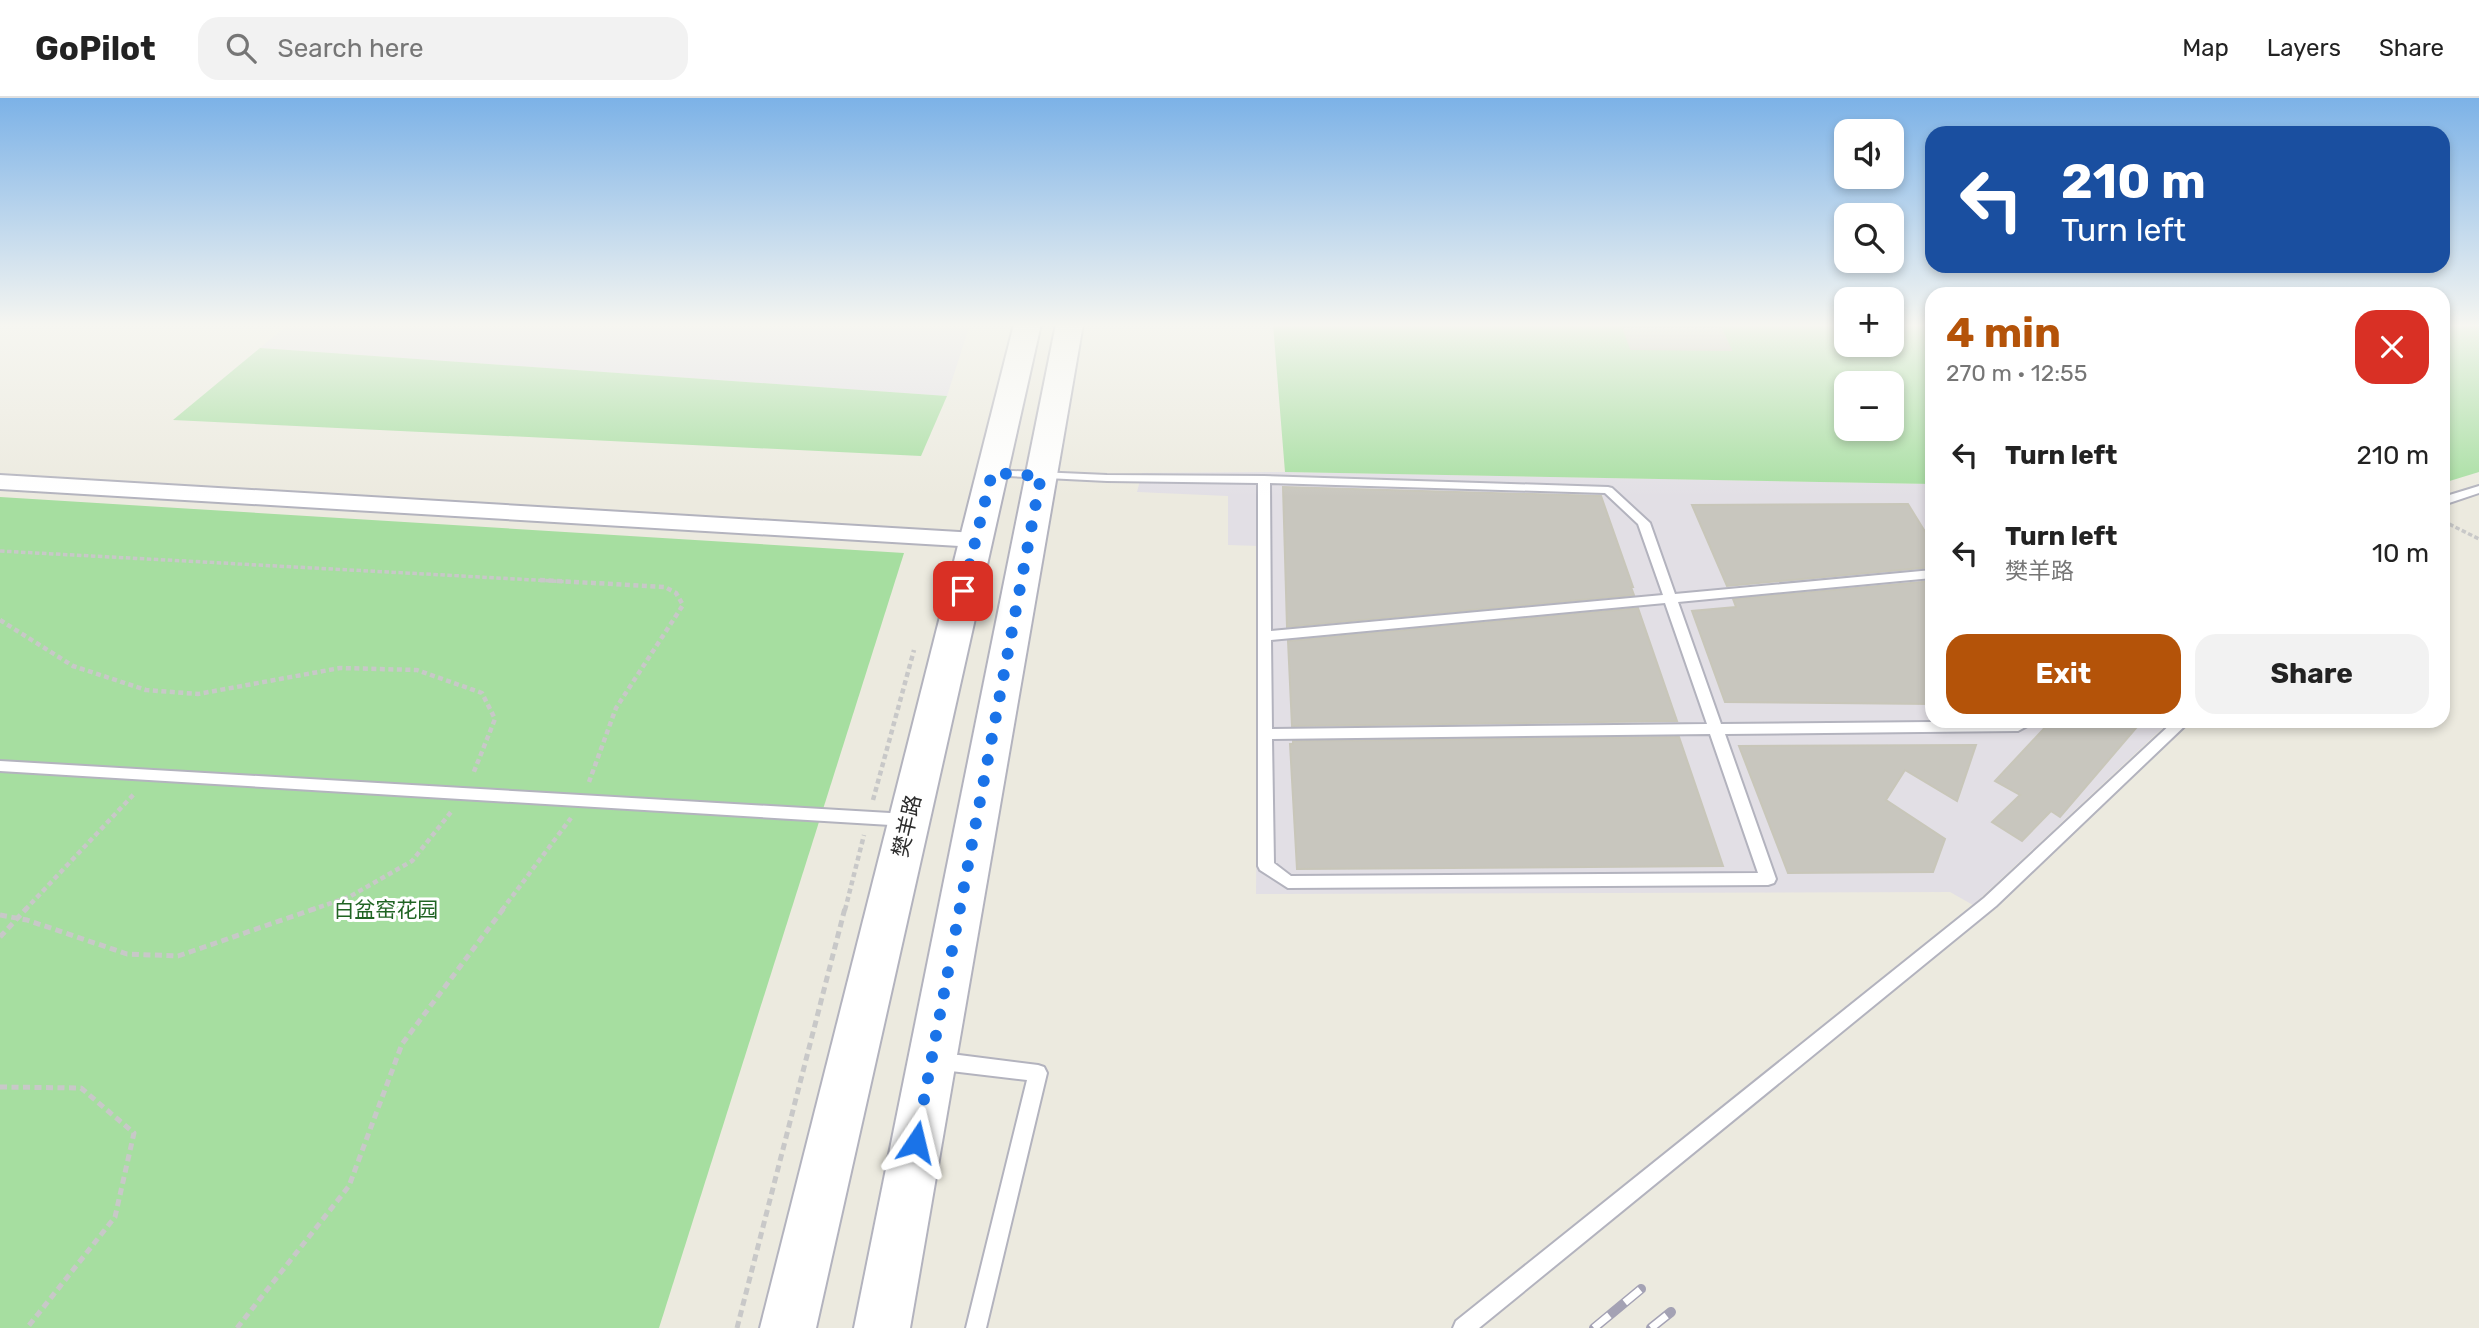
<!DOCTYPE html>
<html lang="en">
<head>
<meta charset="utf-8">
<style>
  body { margin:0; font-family:Rubik,"Noto Sans SC",sans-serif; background:#f2f2f2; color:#222; height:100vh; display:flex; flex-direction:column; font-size:26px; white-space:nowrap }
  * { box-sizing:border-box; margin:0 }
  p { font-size:23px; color:#767676 }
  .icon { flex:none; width:38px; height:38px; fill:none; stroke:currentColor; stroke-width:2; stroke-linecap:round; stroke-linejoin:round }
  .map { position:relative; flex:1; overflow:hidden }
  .details { position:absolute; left:1925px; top:189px; width:525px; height:441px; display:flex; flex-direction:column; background:#fff; border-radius:21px; box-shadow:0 4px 10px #0003 }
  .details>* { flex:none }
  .top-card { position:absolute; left:1925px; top:28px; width:525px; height:147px; border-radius:21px; box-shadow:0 4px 10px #0003; background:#1a4fa0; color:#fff; overflow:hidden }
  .controls { position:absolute; left:1834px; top:21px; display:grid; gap:14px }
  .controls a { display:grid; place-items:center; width:70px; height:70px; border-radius:14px; background:#fff; box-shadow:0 4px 10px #0003; font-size:35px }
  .pin { position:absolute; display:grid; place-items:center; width:60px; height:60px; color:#fff; margin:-30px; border-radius:14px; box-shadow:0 4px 10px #0006 }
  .me { position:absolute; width:77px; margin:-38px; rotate:10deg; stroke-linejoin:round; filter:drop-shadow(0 0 5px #0008) }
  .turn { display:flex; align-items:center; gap:24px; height:147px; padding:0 21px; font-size:32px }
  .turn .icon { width:91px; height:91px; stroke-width:2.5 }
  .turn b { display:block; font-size:49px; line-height:60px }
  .round { display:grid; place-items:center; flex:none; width:74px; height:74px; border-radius:21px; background:#f2f2f2 }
  .head { display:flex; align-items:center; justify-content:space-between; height:119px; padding:0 21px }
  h1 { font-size:42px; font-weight:700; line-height:52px; color:#b45309 }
  .cta { display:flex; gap:14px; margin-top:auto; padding:14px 21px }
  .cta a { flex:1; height:80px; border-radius:21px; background:#b45309; color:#fff; font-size:28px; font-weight:700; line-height:80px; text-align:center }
  .cta a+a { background:#f2f2f2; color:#222 }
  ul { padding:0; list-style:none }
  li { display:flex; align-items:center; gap:21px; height:98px; padding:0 21px }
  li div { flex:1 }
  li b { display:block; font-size:26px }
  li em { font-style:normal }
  header { display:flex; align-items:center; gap:42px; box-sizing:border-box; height:98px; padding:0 35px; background:#fff; border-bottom:2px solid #e0e0e0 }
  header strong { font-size:33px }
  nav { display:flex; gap:38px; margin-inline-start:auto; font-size:24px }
  .search { width:490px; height:63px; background:#f2f2f2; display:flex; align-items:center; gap:18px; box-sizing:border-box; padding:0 24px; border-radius:21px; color:#767676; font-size:26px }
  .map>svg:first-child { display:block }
  .industrial { fill:#e2dfe5 }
  .green { fill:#a6dea0; fill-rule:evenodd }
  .building { fill:#c8c6be; stroke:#c8c6b9; stroke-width:2 }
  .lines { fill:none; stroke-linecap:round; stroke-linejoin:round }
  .lane-casing { stroke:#b3b3be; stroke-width:4 }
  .street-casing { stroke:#b3b3be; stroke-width:4 }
  .secondary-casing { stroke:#b3b3be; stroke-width:4 }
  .path-far2 { stroke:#c8c8c8; stroke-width:3.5; stroke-dasharray:4.5 2.5; stroke-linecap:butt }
  .path-far1 { stroke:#c8c8c8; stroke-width:4.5; stroke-dasharray:5 3.5; stroke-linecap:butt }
  .path { stroke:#c8c8c8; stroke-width:5; stroke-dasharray:7 4.5; stroke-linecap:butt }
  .lane { fill:#fff; fill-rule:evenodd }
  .street { fill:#fff; fill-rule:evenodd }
  .secondary { fill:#fff; fill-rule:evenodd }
  .rail-casing { stroke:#a4a2b4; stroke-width:10 }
  .rail { stroke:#fff; stroke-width:7; stroke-dasharray:20; stroke-linecap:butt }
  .route { stroke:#1a73e8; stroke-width:12; stroke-dasharray:0 21.6 }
  .labels { text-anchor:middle; stroke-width:6; stroke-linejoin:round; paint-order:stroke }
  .street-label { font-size:21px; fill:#2c2c2c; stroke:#fff }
  .park-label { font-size:21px; fill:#206423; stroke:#fff }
</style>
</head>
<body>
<header>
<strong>GoPilot</strong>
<div class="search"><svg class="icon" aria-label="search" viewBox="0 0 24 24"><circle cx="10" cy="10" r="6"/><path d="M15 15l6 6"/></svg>Search here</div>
<nav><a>Map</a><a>Layers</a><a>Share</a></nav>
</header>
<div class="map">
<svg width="2479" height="1230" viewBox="0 0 2479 1230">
  <rect width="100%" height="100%" fill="#eceadf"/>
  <g class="industrial">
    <path d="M289,226H970L947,298L260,250Z"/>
    <path d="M1285,374L1932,386V623H2170L1973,807L1950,794L1256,796L1259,448L1228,447V398L1137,394L1142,375Z"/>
  </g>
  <g class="green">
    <path d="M1273,226H1846V247H1892V226H1932V386L1285,374ZM1846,285H1892V331H1846Z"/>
    <path d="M2443,226H2479V374L2443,385Z"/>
    <path d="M260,250L947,298L921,358L173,322Z"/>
    <path d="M0,399L904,455L659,1230H0Z"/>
  </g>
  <g class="building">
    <path d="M1622,226H1719L1731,252L1631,251Z"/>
    <path d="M1283,389L1601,398L1633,489H1631L1634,497L1287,529Z"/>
    <path d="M1908,406L1932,445V469L1727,488L1692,407Z"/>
    <path d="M1932,483V606L1725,604L1692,513L1736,509L1733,501Z"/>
    <path d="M1638,510L1677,623L1292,628L1288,543Z"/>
    <path d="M2051,623H2142L2060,719L2051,713L2022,743L1992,724L2020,697L1995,683Z"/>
    <path d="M1679,639L1723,768L1297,771L1290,646H1293V643Z"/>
    <path d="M1976,647L1957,703L1905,672L1886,702L1945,741L1933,774L1788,775L1739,648Z"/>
  </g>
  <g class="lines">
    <g class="lane-casing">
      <g id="lane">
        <path d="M992,372L1107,377L1264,378L1608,389L1612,390L1650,425L1675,496L1932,472V480L1678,504L1721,626L2033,623L2031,626L2018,633L1725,636L1776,781L1774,785L1768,787L1288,790L1260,772L1258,768V385L1107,383L988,377L986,375ZM1270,385L1605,395L1638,426L1663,497L1271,533ZM1665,505L1707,626L1272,631L1271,542ZM1710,636L1758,775L1291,778L1274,765L1272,641Z"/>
        <path d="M2479,388V395L2443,407V399Z"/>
        <path d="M2174,623H2190L1996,808L1479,1230H1453L1456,1223L1984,800Z"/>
        <path d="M0,663L907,716L912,718L915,722L912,726L907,728L0,673Z"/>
        <path d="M940,957H959L1038,967L1044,969L1047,975L986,1230H966L1027,982L934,971L931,965L934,959Z"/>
      </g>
    </g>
    <g class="street-casing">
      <path id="street" d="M0,377L976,435L985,437L988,442L985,447L976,449L0,391Z"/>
    </g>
    <g class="secondary-casing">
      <g id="secondary">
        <path d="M1014,226H1041L816,1230H760Z"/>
        <path d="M1056,226H1083L910,1230H854Z"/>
      </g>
    </g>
    <g class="path-far2">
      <path d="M2443,423L2479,441"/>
      <path d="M0,453L572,484"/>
    </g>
    <g class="path-far1">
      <path d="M540,482L665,489L676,495L683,507L616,610L589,684"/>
      <path d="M0,522L73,568L146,592L198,596L340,570L417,572L482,595L495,621L473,676"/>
      <path d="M873,702L914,552"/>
      <path d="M25,812L135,695"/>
      <path d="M311,812L349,799L412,763L451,714"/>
      <path d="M502,812L571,720"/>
      <path d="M845,812L864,737"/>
    </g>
    <g class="path">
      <path d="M0,817L27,822L127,856L178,858L317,810"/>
      <path d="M0,839L27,810"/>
      <path d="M0,989L81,990L134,1035L115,1119L27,1230"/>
      <path d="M237,1230L349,1088L402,946L504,810"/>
      <path d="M737,1230L845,810"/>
    </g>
    <use href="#lane" class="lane"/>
    <use href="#street" class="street"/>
    <use href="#secondary" class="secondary"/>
    <g class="rail-casing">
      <g id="rail">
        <path d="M1594,1230L1641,1191"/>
        <path d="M1651,1230L1671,1214"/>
      </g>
    </g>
    <use href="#rail" class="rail"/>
  </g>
  <linearGradient id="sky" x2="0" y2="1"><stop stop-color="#7cb2e7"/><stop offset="0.57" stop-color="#f6f6f1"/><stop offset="1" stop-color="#f6f6f1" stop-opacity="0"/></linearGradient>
  <rect width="2479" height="399" fill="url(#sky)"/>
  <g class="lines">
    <path class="route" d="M916,1044L1041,378L992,375L963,493"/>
  </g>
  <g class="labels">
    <g class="street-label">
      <text transform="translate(907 728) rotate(-77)" y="7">樊羊路</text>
    </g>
    <g class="park-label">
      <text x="386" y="819">白盆窑花园</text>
    </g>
  </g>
</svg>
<div class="controls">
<a><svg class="icon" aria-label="sound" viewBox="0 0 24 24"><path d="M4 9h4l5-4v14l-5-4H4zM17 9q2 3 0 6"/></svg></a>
<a><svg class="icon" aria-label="search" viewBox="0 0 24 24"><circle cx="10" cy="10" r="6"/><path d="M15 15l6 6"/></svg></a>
<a>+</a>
<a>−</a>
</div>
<div class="pin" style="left:963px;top:493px;background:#d93025"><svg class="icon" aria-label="arrive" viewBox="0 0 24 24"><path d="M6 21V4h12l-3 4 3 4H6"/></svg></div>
<svg class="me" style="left:916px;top:1044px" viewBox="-20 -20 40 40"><path d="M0-17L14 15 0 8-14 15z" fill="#1a73e8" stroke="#fff" stroke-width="4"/></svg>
<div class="top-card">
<div class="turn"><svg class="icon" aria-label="left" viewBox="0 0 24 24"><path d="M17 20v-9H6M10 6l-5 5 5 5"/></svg><div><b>210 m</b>Turn left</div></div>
</div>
<section class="details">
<div class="head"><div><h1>4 min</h1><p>270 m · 12:55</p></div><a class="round" style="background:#d93025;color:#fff"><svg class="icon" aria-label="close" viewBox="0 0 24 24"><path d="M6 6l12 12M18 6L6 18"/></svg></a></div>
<ul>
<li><svg class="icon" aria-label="left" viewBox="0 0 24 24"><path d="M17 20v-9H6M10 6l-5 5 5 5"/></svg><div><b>Turn left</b></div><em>210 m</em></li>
<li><svg class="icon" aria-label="left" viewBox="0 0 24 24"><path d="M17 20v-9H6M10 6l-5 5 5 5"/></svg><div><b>Turn left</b><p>樊羊路</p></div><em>10 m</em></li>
</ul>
<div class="cta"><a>Exit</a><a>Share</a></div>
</section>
</div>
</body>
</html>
